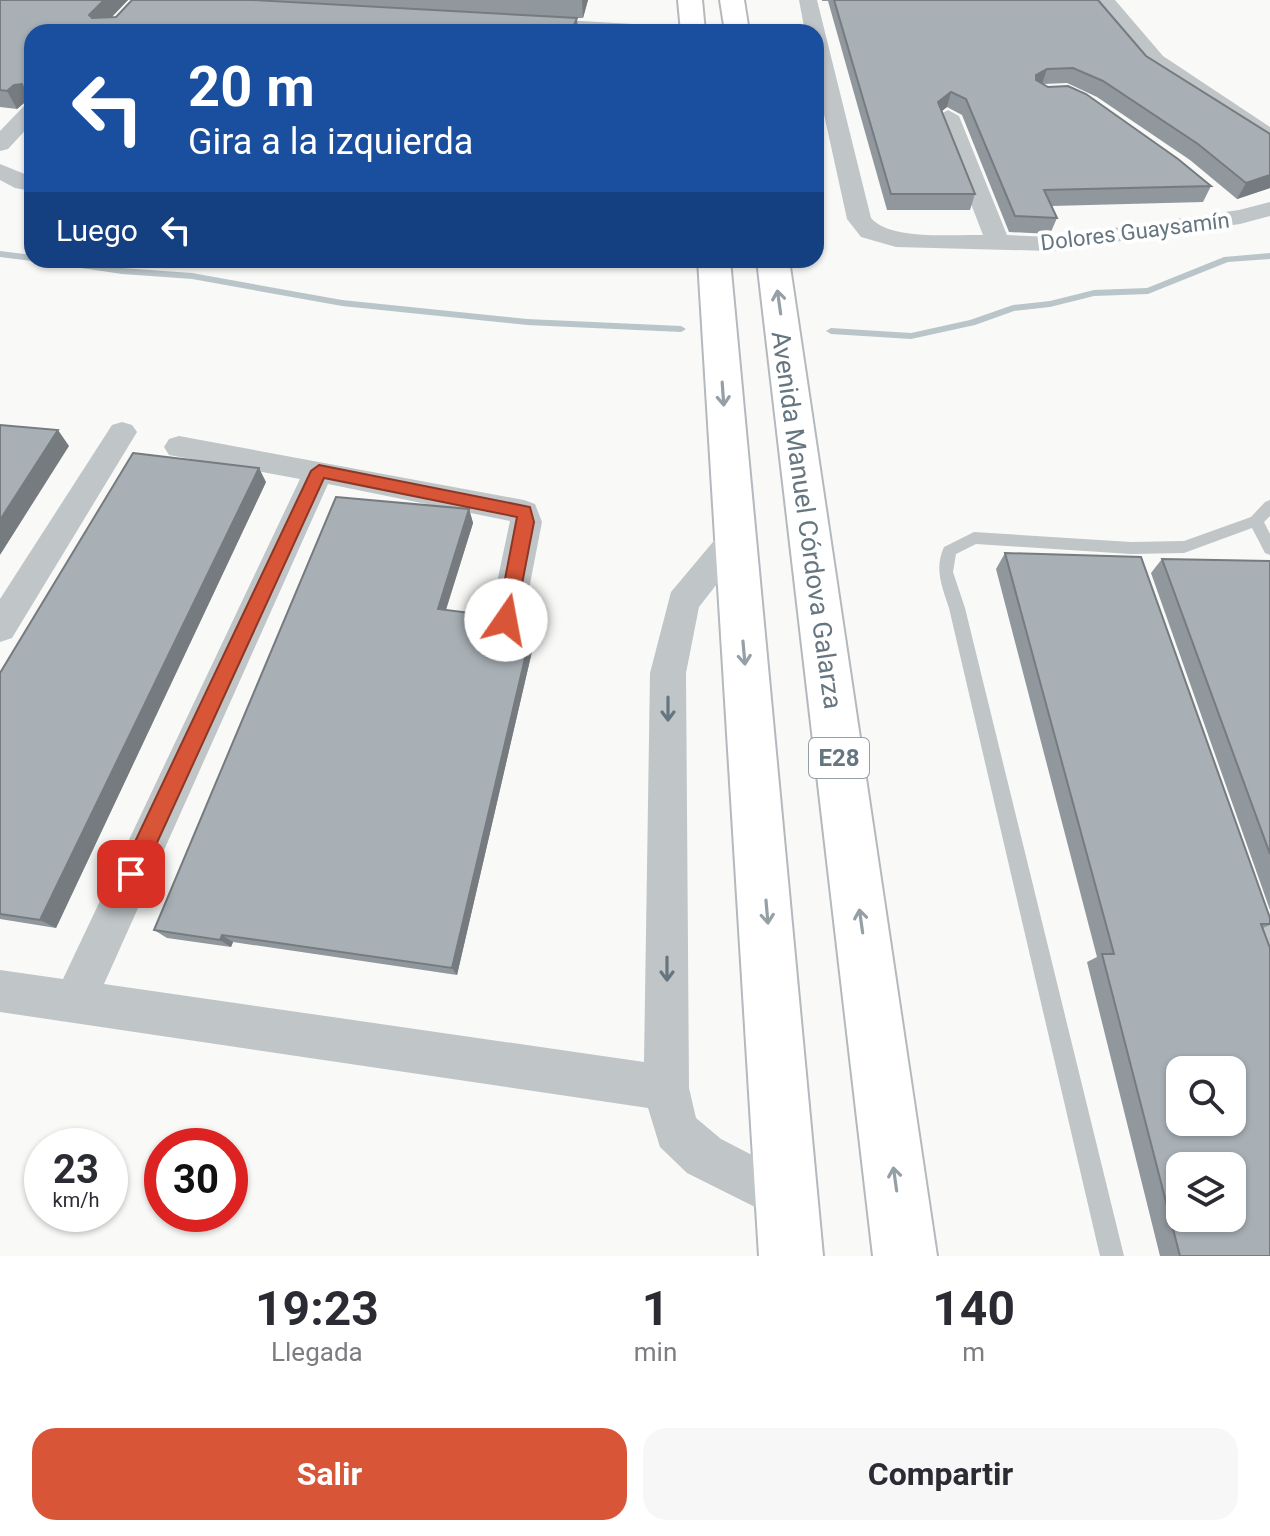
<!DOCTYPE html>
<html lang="es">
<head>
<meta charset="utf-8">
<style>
  body { margin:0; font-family:Roboto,sans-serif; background:#f7f7f7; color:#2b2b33; height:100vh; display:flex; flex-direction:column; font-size:30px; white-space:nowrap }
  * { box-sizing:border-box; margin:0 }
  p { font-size:26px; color:#7c7c81 }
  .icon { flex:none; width:44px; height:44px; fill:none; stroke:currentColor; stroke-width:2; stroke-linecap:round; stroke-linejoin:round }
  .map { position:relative; height:1256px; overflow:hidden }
  .sheet { display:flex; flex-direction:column; background:#fff; flex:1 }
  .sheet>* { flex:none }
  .guide { position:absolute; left:24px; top:24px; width:800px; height:244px; border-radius:24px; box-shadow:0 2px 6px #0004; background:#1a4fa0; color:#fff; overflow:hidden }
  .tools { position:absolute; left:1166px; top:1056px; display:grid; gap:16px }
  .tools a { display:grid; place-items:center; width:80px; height:80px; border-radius:16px; background:#fff; box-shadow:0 2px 6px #0004; font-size:40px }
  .speed { position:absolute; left:24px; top:1128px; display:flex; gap:16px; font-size:40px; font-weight:700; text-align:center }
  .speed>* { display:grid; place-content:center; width:104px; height:104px; border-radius:50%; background:#fff; box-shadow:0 2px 6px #0004; line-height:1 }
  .speed small { font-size:20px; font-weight:400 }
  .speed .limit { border:12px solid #d22; background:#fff; color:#111 }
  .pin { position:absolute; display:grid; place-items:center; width:68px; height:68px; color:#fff; margin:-34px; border-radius:16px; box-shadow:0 4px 12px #0006 }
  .me { position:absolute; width:88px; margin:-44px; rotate:12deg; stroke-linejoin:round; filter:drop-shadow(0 0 6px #0008) }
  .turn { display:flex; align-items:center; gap:28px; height:168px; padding:0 32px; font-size:36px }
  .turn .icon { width:104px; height:104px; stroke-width:2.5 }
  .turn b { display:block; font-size:56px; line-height:68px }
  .then { display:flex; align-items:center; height:76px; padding:0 32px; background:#0003; gap:16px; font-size:30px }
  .eta { display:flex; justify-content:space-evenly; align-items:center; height:136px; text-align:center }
  .eta b { font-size:48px; font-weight:700; line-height:56px }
  .primary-button { display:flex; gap:16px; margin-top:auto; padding:16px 32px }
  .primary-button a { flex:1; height:92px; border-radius:24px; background:#d95538; color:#fff; font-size:32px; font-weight:700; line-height:92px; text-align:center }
  .primary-button a+a { background:#f7f7f7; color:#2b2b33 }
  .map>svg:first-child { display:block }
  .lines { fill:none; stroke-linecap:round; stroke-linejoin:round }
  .stream { fill:#bac5c9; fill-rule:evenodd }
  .primary-casing { stroke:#b4b9bd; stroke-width:4 }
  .service { fill:#c0c5c8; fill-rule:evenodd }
  .minor { fill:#c0c5c8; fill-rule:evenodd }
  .primary { fill:#fff; fill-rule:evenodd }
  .wall { fill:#90979d }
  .shaded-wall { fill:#767b7f }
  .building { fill:#a8b0b6; stroke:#767b7f; stroke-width:2; fill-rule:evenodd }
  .oneway { stroke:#949fa6 }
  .oneway2 { stroke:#667680 }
  .route { fill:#d95538; stroke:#8d3724; stroke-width:2 }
  .labels { text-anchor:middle; stroke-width:8; stroke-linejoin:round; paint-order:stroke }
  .far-street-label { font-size:22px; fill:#667680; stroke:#fff }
  .shield { fill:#fff; stroke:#949fa6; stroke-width:2 }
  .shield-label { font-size:24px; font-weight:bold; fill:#667680 }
  .street-label { font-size:26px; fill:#667680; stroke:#fff }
</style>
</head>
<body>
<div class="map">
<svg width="1270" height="1256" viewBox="0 0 1270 1256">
  <rect width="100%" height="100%" fill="#f9f9f7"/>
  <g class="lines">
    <g class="stream">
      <path d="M0,251L32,255V260H35L32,261L0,257Z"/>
      <path d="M1270,253V259L1228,262L1148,294L1094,296L1050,307L1014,311L975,325L911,339L831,334L826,331L831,328L911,333L970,320L1013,305L1050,301L1094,290L1147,288L1224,257Z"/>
      <path d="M43,260H66L122,268L192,273L342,300L527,319L681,326L686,329L681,332L527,325L342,306L192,279L122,274L47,263Z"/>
    </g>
    <g class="primary-casing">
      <g id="primary">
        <path d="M678,0H702L705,32H681Z"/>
        <path d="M720,0H744L749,32H725Z"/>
        <path d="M698,260H730L823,1256H759Z"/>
        <path d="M757,260H789L937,1256H873Z"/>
      </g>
    </g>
    <g class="service">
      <path d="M1270,500V516L1264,522L1270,534V555L1265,553L1252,528L1184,553L1131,554L976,544L956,554L953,572L965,608L1124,1256H1100L949,608C942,586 934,569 944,547L974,532L1131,542L1184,541L1251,517L1265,502Z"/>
      <path d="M1256,897L1263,900L1270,919V957L1263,954L1246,907L1249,900Z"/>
    </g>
    <g class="minor">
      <path d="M799,0H817L871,218C891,241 952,234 983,235L937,116L948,110L959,116L1007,235L1051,237L1239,210L1270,202V216L1240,224L1051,251L896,247L861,237L847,219L816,78V32H805Z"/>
      <path d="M1096,0H1115L1163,56L1270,127V144L1262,142L1149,64Z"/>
      <path d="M530,18L650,25L660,31L569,32L523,28L520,24L523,20Z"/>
      <path d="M32,105V123L8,149L0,151V131L24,106Z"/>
      <path d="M0,164L32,177V191L15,188L0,180Z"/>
      <path d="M122,422L132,425L137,432L12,638L0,642V599L112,425Z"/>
      <path d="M179,436L524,500L535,504L542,522L523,620L518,630L506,634L494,630L489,620L510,521L328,484L104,984L644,1062L650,673L671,592L723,530L734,527L745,530L750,539L745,548L699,607L686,673L689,1088L696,1118L721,1139L804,1182L811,1199L804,1216L787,1223L687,1173L660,1147L648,1108L0,1012V970L63,979L300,479L169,455L164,447L169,439Z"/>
    </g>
    <use href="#primary" class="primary"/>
  </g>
  <g class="wall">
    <path d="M0,0H128L112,17L256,0H588L583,18L32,32V106L30,102L24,103L17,109L0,107Z"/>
    <path d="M822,0H1098L1146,56L1270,134V188L1237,199L1190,160L1097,97L1067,83L1043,84L1211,186L1203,202L1051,206L1057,218L1050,234L1009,232L962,115L947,107L942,111L975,194L970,210H887L828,1H822Z"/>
    <path d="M266,482L56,928L0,919V673Z"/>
    <path d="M469,509L473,523L446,610L502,624L534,620L536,634L457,975L233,942L231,947L167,938L154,930Z"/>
    <path d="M1005,553L1270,918V925L1263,928L1270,1256H1160L1087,962L1097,957L996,569Z"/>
    <path d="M1162,559L1270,561V910L1151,573Z"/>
  </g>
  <g class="shaded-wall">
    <path d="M104,0H128L97,32L89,15Z"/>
    <path d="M582,0H588L583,18Z"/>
    <path d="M577,18L578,32H571Z"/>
    <path d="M1047,69L1042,84L1030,90L1036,75Z"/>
    <path d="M22,84L30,102L24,103L17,109L7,91L14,85Z"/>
    <path d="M951,92L947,107L934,117L938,102Z"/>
    <path d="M1270,175V188L1237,199L1246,183Z"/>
    <path d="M58,430L69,446L0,555V520Z"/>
    <path d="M259,468L266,482L56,928L40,920Z"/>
    <path d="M469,509L473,523L442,622L438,609Z"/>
    <path d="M534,620L536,634L457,975L452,968Z"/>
    <path d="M222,935L233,942L231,947L220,940Z"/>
  </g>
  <g class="building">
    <path d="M0,0H104L89,15L92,18L116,17L132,0H252L577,18L571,32H32V94L25,93L22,84L14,85L7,91L0,90Z"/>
    <path d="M834,0H1098L1146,56L1270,134V175L1246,183L1198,144L1103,81L1073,68L1047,69L1036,75V80L1048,87L1068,86L1086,94L1178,159L1211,186L1044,190L1057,218L1015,216L966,99L951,92L938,102L975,194H891Z"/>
    <path d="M0,425L58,430L0,520Z"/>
    <path d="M133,453L259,468L40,920L0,914V673Z"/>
    <path d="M336,497L469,509L438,609L486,615L490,620L502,624L518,618L534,620L452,968L222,935L220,940L154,930Z"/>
    <path d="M1005,553L1141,557L1270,918V924H1261L1270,948V1256H1180L1102,954H1114ZM1180,1070H1232V1122H1180ZM1180,1166H1232V1218H1180Z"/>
    <path d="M1162,559L1270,561V854Z"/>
  </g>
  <defs><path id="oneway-shaft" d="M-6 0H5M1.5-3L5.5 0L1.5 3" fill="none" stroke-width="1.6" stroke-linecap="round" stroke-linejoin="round" transform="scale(2)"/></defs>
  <g class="oneway">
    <use href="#oneway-shaft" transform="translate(779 302) rotate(-98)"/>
    <use href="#oneway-shaft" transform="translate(723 394) rotate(86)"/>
    <use href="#oneway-shaft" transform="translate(744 653) rotate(85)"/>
    <use href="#oneway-shaft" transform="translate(767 912) rotate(85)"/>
    <use href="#oneway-shaft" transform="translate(861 921) rotate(-98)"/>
    <use href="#oneway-shaft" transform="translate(895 1179) rotate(-98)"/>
  </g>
  <g class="oneway2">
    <use href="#oneway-shaft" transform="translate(668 709) rotate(90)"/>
    <use href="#oneway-shaft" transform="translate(667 969) rotate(90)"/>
  </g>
  <path class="route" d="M319,465L530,507L534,522L515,620L506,627L497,620L517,517L324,478L139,882L131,885L123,882L120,874L123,867L311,471Z"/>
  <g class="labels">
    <g class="far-street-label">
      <text transform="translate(1135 231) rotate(-7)" y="8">Dolores Guaysamín</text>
    </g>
    <rect class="shield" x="809" y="738" width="60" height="40" rx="6"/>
    <g class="shield-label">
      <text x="839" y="766">E28</text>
    </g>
    <g class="street-label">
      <text transform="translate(807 520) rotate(82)" y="9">Avenida Manuel Córdova Galarza</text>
    </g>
  </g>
</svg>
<div class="tools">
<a><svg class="icon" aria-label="search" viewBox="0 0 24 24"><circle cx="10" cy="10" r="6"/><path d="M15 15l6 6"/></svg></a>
<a><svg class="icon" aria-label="layers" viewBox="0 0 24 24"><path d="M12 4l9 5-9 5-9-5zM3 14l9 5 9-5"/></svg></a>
</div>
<div class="speed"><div>23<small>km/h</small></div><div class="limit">30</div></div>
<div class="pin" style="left:131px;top:874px;background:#d93025"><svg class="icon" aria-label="arrive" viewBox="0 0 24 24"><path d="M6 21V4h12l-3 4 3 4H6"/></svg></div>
<svg class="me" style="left:506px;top:620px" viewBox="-20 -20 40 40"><circle r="19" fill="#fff"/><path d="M0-13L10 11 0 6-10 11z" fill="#d95538"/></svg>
<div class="guide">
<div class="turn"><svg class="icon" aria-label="left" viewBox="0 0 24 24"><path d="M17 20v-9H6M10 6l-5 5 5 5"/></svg><div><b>20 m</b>Gira a la izquierda</div></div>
<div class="then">Luego<svg class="icon" aria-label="left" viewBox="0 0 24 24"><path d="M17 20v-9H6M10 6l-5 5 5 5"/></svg></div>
</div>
</div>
<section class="sheet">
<div class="eta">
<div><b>19:23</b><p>Llegada</p></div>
<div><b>1</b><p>min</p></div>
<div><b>140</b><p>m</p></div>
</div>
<div class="primary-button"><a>Salir</a><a>Compartir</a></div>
</section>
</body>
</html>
